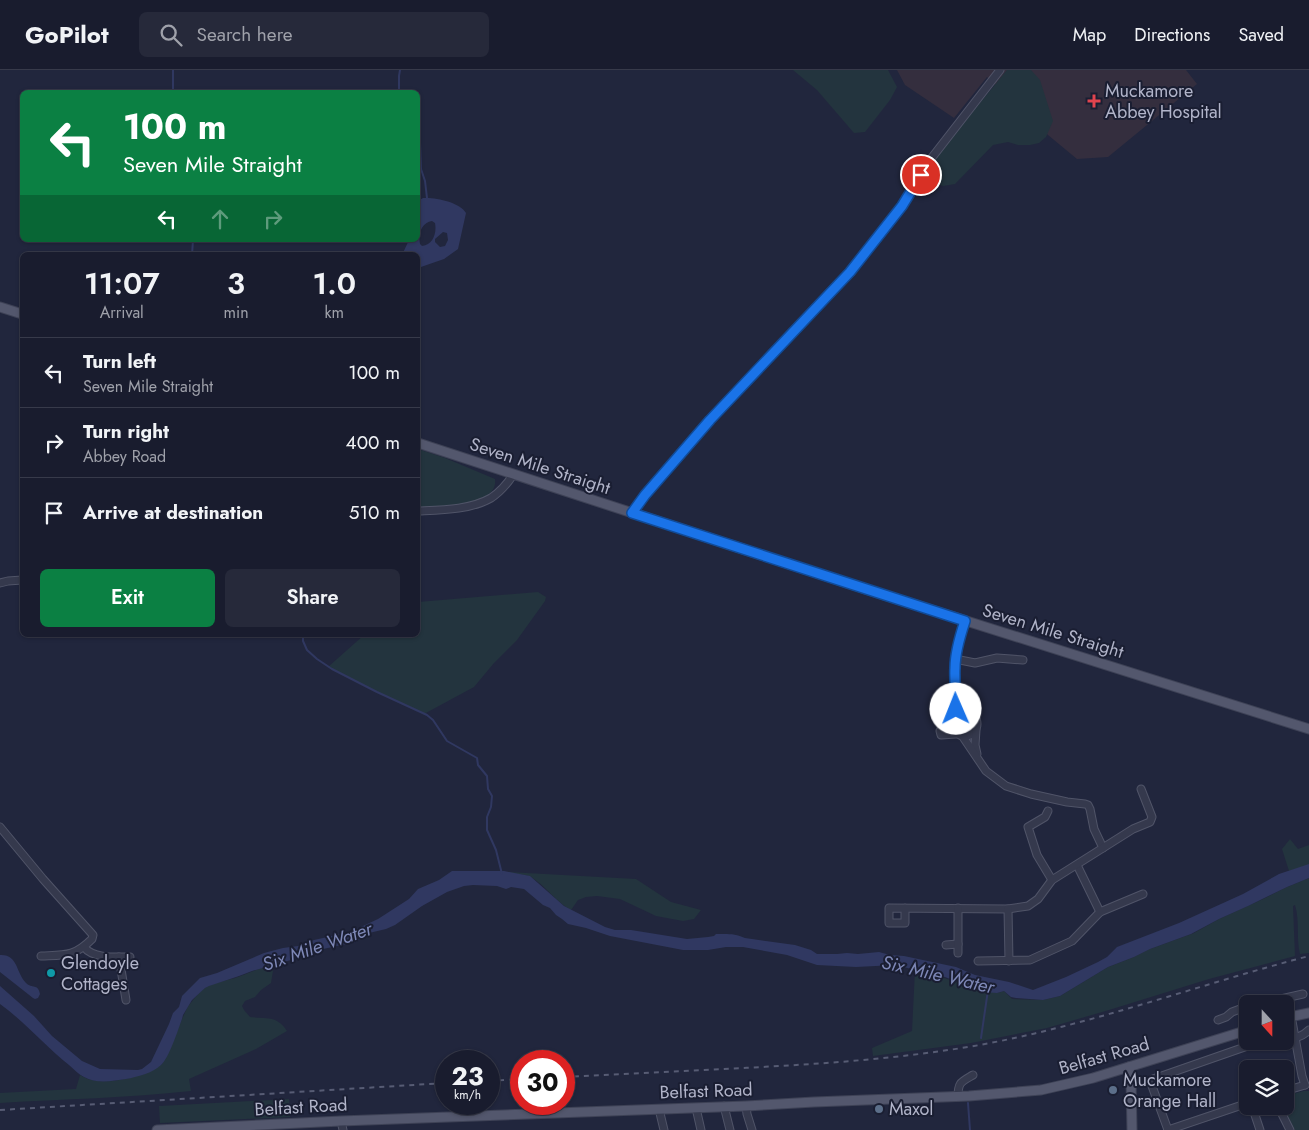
<!DOCTYPE html>
<html lang="en">
<head>
<meta charset="utf-8">
<style>
  body { margin:0; font-family:Jost,sans-serif; background:#26293a; color:#f1f3f6; height:100vh; display:flex; flex-direction:column; font-size:19px; white-space:nowrap }
  * { box-sizing:border-box; margin:0 }
  p { font-size:16px; color:#9fa1aa }
  .icon { flex:none; width:28px; height:28px; fill:none; stroke:currentColor; stroke-width:2; stroke-linecap:round; stroke-linejoin:round }
  .map { position:relative; flex:1; overflow:hidden }
  .details { position:absolute; left:20px; top:182px; width:400px; height:385px; display:flex; flex-direction:column; background:#191c2e; border-radius:8px; box-shadow:0 1px 4px #0004,0 0 0 1px #373a4a }
  .details>* { flex:none }
  .top-card { position:absolute; left:20px; top:20px; width:400px; height:152px; border-radius:8px; box-shadow:0 1px 4px #0004,0 0 0 1px #373a4a; background:#0b8043; color:#fff; overflow:hidden }
  .needle { width:32px; rotate:159deg }
  .buttons { position:absolute; left:1239px; top:925px; display:grid; gap:10px }
  .buttons a { display:grid; place-items:center; width:55px; height:55px; border-radius:8px; background:#191c2e; box-shadow:0 1px 4px #0004,0 0 0 1px #373a4a; font-size:25px }
  .speed { position:absolute; left:435px; top:980px; display:flex; gap:10px; font-size:25px; font-weight:700; text-align:center }
  .speed>* { display:grid; place-content:center; width:65px; height:65px; border-radius:50%; background:#191c2e; box-shadow:0 1px 4px #0004,0 0 0 1px #373a4a; line-height:1 }
  .speed small { font-size:12px; font-weight:400 }
  .speed .limit { border:8px solid #d22; background:#fff; color:#111 }
  .pin { position:absolute; display:grid; place-items:center; width:42px; height:42px; color:#fff; margin:-21px; border:2px solid #fff; border-radius:50%; box-shadow:0 1px 5px #0007 }
  .me { position:absolute; width:55px; margin:-28px; rotate:359deg; stroke-linejoin:round; filter:drop-shadow(0 0 4px #0008) }
  .turn { display:flex; align-items:center; gap:18px; height:105px; padding:0 20px; font-size:22px }
  .turn .icon { width:65px; height:65px; stroke-width:2.5 }
  .turn b { display:block; font-size:35px; line-height:42px }
  .lanes { display:flex; align-items:center; height:48px; padding:0 20px; background:#0003; justify-content:center; gap:25px; direction:ltr }
  .lanes .off { opacity:.35 }
  .eta { display:flex; justify-content:space-evenly; align-items:center; height:85px; text-align:center }
  .eta b { font-size:30px; font-weight:600; line-height:35px }
  .action { display:flex; gap:10px; margin-top:auto; padding:10px 20px }
  .action a { flex:1; height:58px; border-radius:8px; background:#0b8043; color:#fff; font-size:20px; font-weight:600; line-height:58px; text-align:center }
  .action a+a { background:#26293a; color:#f1f3f6 }
  ul { padding:0; list-style:none }
  li { display:flex; align-items:center; gap:15px; height:70px; padding:0 20px; border-top:1px solid #373a4a }
  li div { flex:1 }
  li b { display:block; font-size:19px }
  li em { font-style:normal }
  header { display:flex; align-items:center; gap:30px; box-sizing:border-box; height:70px; padding:0 25px; background:#191c2e; border-bottom:1px solid #373a4a }
  header strong { font-size:24px }
  nav { display:flex; gap:28px; margin-inline-start:auto; font-size:18px }
  .search { width:350px; height:45px; background:#26293a; display:flex; align-items:center; gap:12px; box-sizing:border-box; padding:0 18px; border-radius:8px; color:#9fa1aa; font-size:19px }
  .map>svg:first-child { display:block }
  .medical { fill:#342e3e }
  .green { fill:#23343e }
  .water { fill:#303861; fill-rule:evenodd }
  .lines { fill:none; stroke-linecap:round; stroke-linejoin:round }
  .stream { stroke:#303861; stroke-width:2 }
  .minor-casing { stroke:#505468; stroke-width:9 }
  .major-casing { stroke:#3e4256; stroke-width:11 }
  .minor { stroke:#35394d; stroke-width:7 }
  .major { stroke:#53576d; stroke-width:9 }
  .rail { stroke:#575c74; stroke-width:2; stroke-dasharray:5 5; stroke-linecap:butt }
  .route-casing { stroke:#114b97; stroke-width:12 }
  .route { stroke:#1a73e8; stroke-width:9 }
  .health-dot { fill:#e0444e; stroke:#1a1e32; stroke-width:2 }
  .culture-dot { fill:#0f9aa8; stroke:#1a1e32; stroke-width:2 }
  .service-dot { fill:#5c6f8a; stroke:#1a1e32; stroke-width:2 }
  .labels { text-anchor:middle; stroke-width:4; stroke-linejoin:round; paint-order:stroke }
  .poi-label { font-size:18px; fill:#b1b4c9; stroke:#1a1e32; text-anchor:start }
  .street-label { font-size:18px; fill:#b1b4c9; stroke:#1a1e32 }
  .water-label { font-size:19px; font-style:italic; fill:#7e88b7; stroke:#1a1e32 }
</style>
</head>
<body>
<header>
<strong>GoPilot</strong>
<div class="search"><svg class="icon" aria-label="search" viewBox="0 0 24 24"><circle cx="10" cy="10" r="6"/><path d="M15 15l6 6"/></svg>Search here</div>
<nav><a>Map</a><a>Directions</a><a>Saved</a></nav>
</header>
<div class="map">
<svg width="1309" height="1060" viewBox="0 0 1309 1060">
  <rect width="100%" height="100%" fill="#21263d"/>
  <path class="medical" d="M897,0H1186L1197,14L1108,87L1077,89L1048,65L987,7L954,48L905,15Z"/>
  <g class="green">
    <path d="M793,0H888L897,17L890,30L865,62L854,63L817,20Z"/>
    <path d="M1007,0H1031L1040,10L1053,51L1046,67L1039,73L1030,75H1018L1008,72L993,75L955,114L943,116L934,113L930,102L934,92L961,56Z"/>
    <path d="M418,379L445,388L495,409C499,438 436,436 418,438Z"/>
    <path d="M538,522L546,527L545,531L517,570L494,593L474,617L424,644L377,622L328,597L364,565H418V532Z"/>
    <path d="M1290,769L1298,779L1309,775V795L1289,801L1282,779Z"/>
    <path d="M507,802L636,809L671,832L701,840L694,849L683,851L656,846L620,829L597,826L586,827L578,830L571,840C556,832 546,816 531,807C524,804 515,804 507,802Z"/>
    <path d="M1309,808V883L1300,884C1296,868 1300,851 1295,835L1293,836L1295,886L1209,909L1109,940L1047,958L971,973L873,986L872,978L912,961L915,900L997,923L1004,921L1012,929L1043,930L1060,926L1108,897L1134,887L1150,879L1194,863L1219,849L1263,829L1287,817Z"/>
    <path d="M271,895L273,901L271,913L261,920L255,927L245,931L242,936L244,940L250,947C267,949 277,945 287,961L256,979L189,1009L191,1021C128,1028 64,1029 0,1033V1023L76,1019L80,1005C100,1019 143,1007 162,994L187,938C192,931 198,923 205,918C212,913 229,910 238,907C249,903 260,898 271,895Z"/>
    <path d="M1304,1021H1309V1060H1295L1283,1036H1285V1026Z"/>
    <path d="M289,1029L290,1047L160,1053L159,1036Z"/>
  </g>
  <g class="water">
    <path d="M423,128C435,127 460,132 466,143L458,179L444,189L418,198V185H402L409,170H418V131ZM432,151L435,153C437,163 433,175 422,176L420,174C418,164 421,153 432,151ZM443,162L447,163L448,170L445,176L440,177L435,172V169Z"/>
    <path d="M1309,794V808L1287,817L1248,836L1219,849L1191,864L1150,879L1134,887L1108,897L1060,926L1043,930L1016,928L1011,927L1004,921L997,923L984,922L945,907L895,895L856,897L817,895L787,885L743,877H726L708,880H683L610,866L586,858L568,854L562,849L556,845L550,838L543,835L524,819L511,817L506,819L497,816L473,815L464,816L447,822L422,836L395,855L386,859L369,863L356,872L323,879L291,890L252,901L239,906L209,916L205,918L192,930L183,945L182,949C178,960 169,988 161,995C153,1003 137,1007 126,1009C113,1011 96,1014 84,1007C78,1004 74,999 69,995C45,976 25,952 0,934V916L34,946L52,966L82,991L100,999L138,1000L142,999L151,992L169,954L173,943L179,937L182,926L200,908L217,903L264,883L283,878L298,876L314,870L350,862L378,849L409,829L418,819L439,810L452,801H504L530,806L564,836L605,857L615,860H631L687,869L708,867L714,866L716,864C726,864 735,863 745,868L795,875L811,880L817,884H837L847,883L858,884L879,882L890,885L904,886L956,897L975,905L1009,912L1033,920L1066,907L1098,892L1107,887L1117,877L1179,853L1243,824L1279,804Z"/>
    <path d="M0,885C18,884 16,903 26,913C32,919 38,913 40,924L38,928L35,929L33,928L0,902Z"/>
  </g>
  <g class="lines">
    <g class="stream">
      <path d="M173,0V22"/>
      <path d="M399,22V6L400,0"/>
      <path d="M418,57L420,72L421,99L425,111L427,128"/>
      <path d="M192,185L193,170"/>
      <path d="M303,565V571L307,580L317,589L332,599L377,622L427,645L433,650L447,671L477,688L478,695L487,706L488,719L492,726L491,737L487,747V760L496,780L502,804"/>
      <path d="M981,968L988,920"/>
      <path d="M968,1033L970,1060"/>
    </g>
    <g class="minor-casing">
      <g id="minor">
        <path d="M418,441C441,440 470,440 491,428C500,422 507,414 513,405"/>
        <path d="M632,443L645,425L711,349L850,202L903,136L930,90L1000,0"/>
        <path d="M0,513L8,511L22,510"/>
        <path d="M955,589L975,593L997,588L1023,590"/>
        <circle cx="965" cy="654" r="12"/>
        <path d="M955,646L957,625L955,599V589L957,576L965,551"/>
        <path d="M952,653L940,661L941,665L956,664"/>
        <path d="M976,660L975,675L977,684"/>
        <path d="M963,667L986,701L1006,716L1031,724L1067,732L1085,734L1088,735L1090,739L1094,759L1103,778"/>
        <path d="M1048,741L1045,747L1028,757L1037,785L1052,810"/>
        <path d="M0,757L43,809L93,865L92,869C74,887 65,885 41,886"/>
        <path d="M1077,795L1100,842"/>
        <path d="M905,838V853H889V838L1008,839L1028,836L1038,829L1052,810L1133,759L1150,752L1152,747L1141,719"/>
        <path d="M1008,839L1009,891"/>
        <path d="M946,875L958,874"/>
        <path d="M84,877C93,889 117,887 130,887"/>
        <path d="M958,883V838"/>
        <path d="M119,887L126,930"/>
        <path d="M978,891L1030,890L1072,871L1100,842L1143,824"/>
        <path d="M1258,934L1303,924"/>
        <path d="M1243,937L1248,952"/>
        <path d="M1292,946V951L1302,1006L1305,1015"/>
        <path d="M1218,950L1226,947L1232,942L1248,936"/>
        <path d="M1285,968C1294,969 1303,966 1309,960"/>
        <path d="M1285,1021L1305,1015"/>
        <path d="M958,1027C958,1012 961,1012 973,1005"/>
        <path d="M724,1036L730,1060"/>
        <path d="M746,1036L747,1044L752,1060"/>
        <path d="M1252,1036L1260,1060"/>
        <path d="M1278,1036L1290,1060"/>
        <path d="M696,1038L701,1060"/>
        <path d="M659,1039L664,1060"/>
        <path d="M341,1051L343,1060"/>
        <path d="M1168,1060L1152,1016V1012L1153,1009L1262,971"/>
        <path d="M1168,1060L1248,1033"/>
      </g>
    </g>
    <g class="major-casing">
      <g id="major">
        <path d="M0,237L22,244"/>
        <path d="M418,373L881,524L1309,659"/>
        <path d="M1285,948L1309,943"/>
        <path d="M1129,997L1131,1009L1132,1060"/>
        <path d="M157,1060L341,1051L746,1036L814,1032L969,1026L1041,1020L1093,1008L1248,960"/>
      </g>
    </g>
    <use href="#minor" class="minor"/>
    <use href="#major" class="major"/>
    <g class="rail">
      <path d="M564,1007C623,1004 683,1001 743,998C820,994 897,989 974,976C1088,956 1197,915 1309,886"/>
      <path d="M489,1011L521,1009"/>
      <path d="M0,1040L446,1013"/>
    </g>
  </g>
  <g class="lines">
    <g class="route-casing">
      <path id="route" d="M921,105L902,136L850,202L710,350L645,425L632,443L965,551C960,566 955,582 955,598C954,612 957,625 956,639"/>
    </g>
    <use href="#route" class="route"/>
  </g>
  <path class="health-dot" d="M1091.5 23.5h5v5h5v5h-5v5h-5v-5h-5v-5h5z"/>
  <circle class="culture-dot" cx="51" cy="903" r="5"/>
  <g class="service-dot">
    <circle cx="1113" cy="1020" r="5"/>
    <circle cx="879" cy="1039" r="5"/>
  </g>
  <g class="labels">
    <g class="poi-label">
      <text x="1105" y="27">Muckamore<tspan x="1105" dy="21">Abbey Hospital</tspan></text>
      <text x="61" y="899">Glendoyle<tspan x="61" dy="21">Cottages</tspan></text>
      <text x="1123" y="1016">Muckamore<tspan x="1123" dy="21">Orange Hall</tspan></text>
      <text x="889" y="1045">Maxol</text>
    </g>
    <g class="street-label">
      <text transform="translate(540 396) rotate(18)" y="6">Seven Mile Straight</text>
      <text transform="translate(1053 561) rotate(17)" y="6">Seven Mile Straight</text>
      <text transform="translate(1104 986) rotate(-16)" y="6">Belfast Road</text>
      <text transform="translate(706 1021) rotate(-2)" y="6">Belfast Road</text>
      <text transform="translate(301 1037) rotate(-3)" y="6">Belfast Road</text>
    </g>
    <g class="water-label">
      <text transform="translate(317 876) rotate(-19)" y="7">Six Mile Water</text>
      <text transform="translate(938 904) rotate(13)" y="7">Six Mile Water</text>
    </g>
  </g>
</svg>
<div class="buttons">
<a><svg class="needle" viewBox="-14 -14 28 28"><path d="M0-13l5 13h-10z" fill="#e53935"/><path d="M0 13l5-13h-10z" fill="#9fa1aa"/></svg></a>
<a><svg class="icon" aria-label="layers" viewBox="0 0 24 24"><path d="M12 4l9 5-9 5-9-5zM3 14l9 5 9-5"/></svg></a>
</div>
<div class="speed"><div>23<small>km/h</small></div><div class="limit">30</div></div>
<div class="pin" style="left:921px;top:105px;background:#d93025"><svg class="icon" aria-label="arrive" viewBox="0 0 24 24"><path d="M6 21V4h12l-3 4 3 4H6"/></svg></div>
<svg class="me" style="left:956px;top:639px" viewBox="-20 -20 40 40"><circle r="19" fill="#fff"/><path d="M0-13L10 11 0 6-10 11z" fill="#1a73e8"/></svg>
<div class="top-card">
<div class="turn"><svg class="icon" aria-label="left" viewBox="0 0 24 24"><path d="M17 20v-9H6M10 6l-5 5 5 5"/></svg><div><b>100 m</b>Seven Mile Straight</div></div>
<div class="lanes"><svg class="icon" aria-label="left" viewBox="0 0 24 24"><path d="M17 20v-9H6M10 6l-5 5 5 5"/></svg><svg class="icon off" aria-label="ahead" viewBox="0 0 24 24"><path d="M12 20V5M6 11l6-6 6 6"/></svg><svg class="icon off" aria-label="right" viewBox="0 0 24 24"><path d="M7 20v-9h11M14 6l5 5-5 5"/></svg></div>
</div>
<section class="details">
<div class="eta">
<div><b>11:07</b><p>Arrival</p></div>
<div><b>3</b><p>min</p></div>
<div><b>1.0</b><p>km</p></div>
</div>
<ul>
<li><svg class="icon" aria-label="left" viewBox="0 0 24 24"><path d="M17 20v-9H6M10 6l-5 5 5 5"/></svg><div><b>Turn left</b><p>Seven Mile Straight</p></div><em>100 m</em></li>
<li><svg class="icon" aria-label="right" viewBox="0 0 24 24"><path d="M7 20v-9h11M14 6l5 5-5 5"/></svg><div><b>Turn right</b><p>Abbey Road</p></div><em>400 m</em></li>
<li><svg class="icon" aria-label="arrive" viewBox="0 0 24 24"><path d="M6 21V4h12l-3 4 3 4H6"/></svg><div><b>Arrive at destination</b></div><em>510 m</em></li>
</ul>
<div class="action"><a>Exit</a><a>Share</a></div>
</section>
</div>
</body>
</html>
